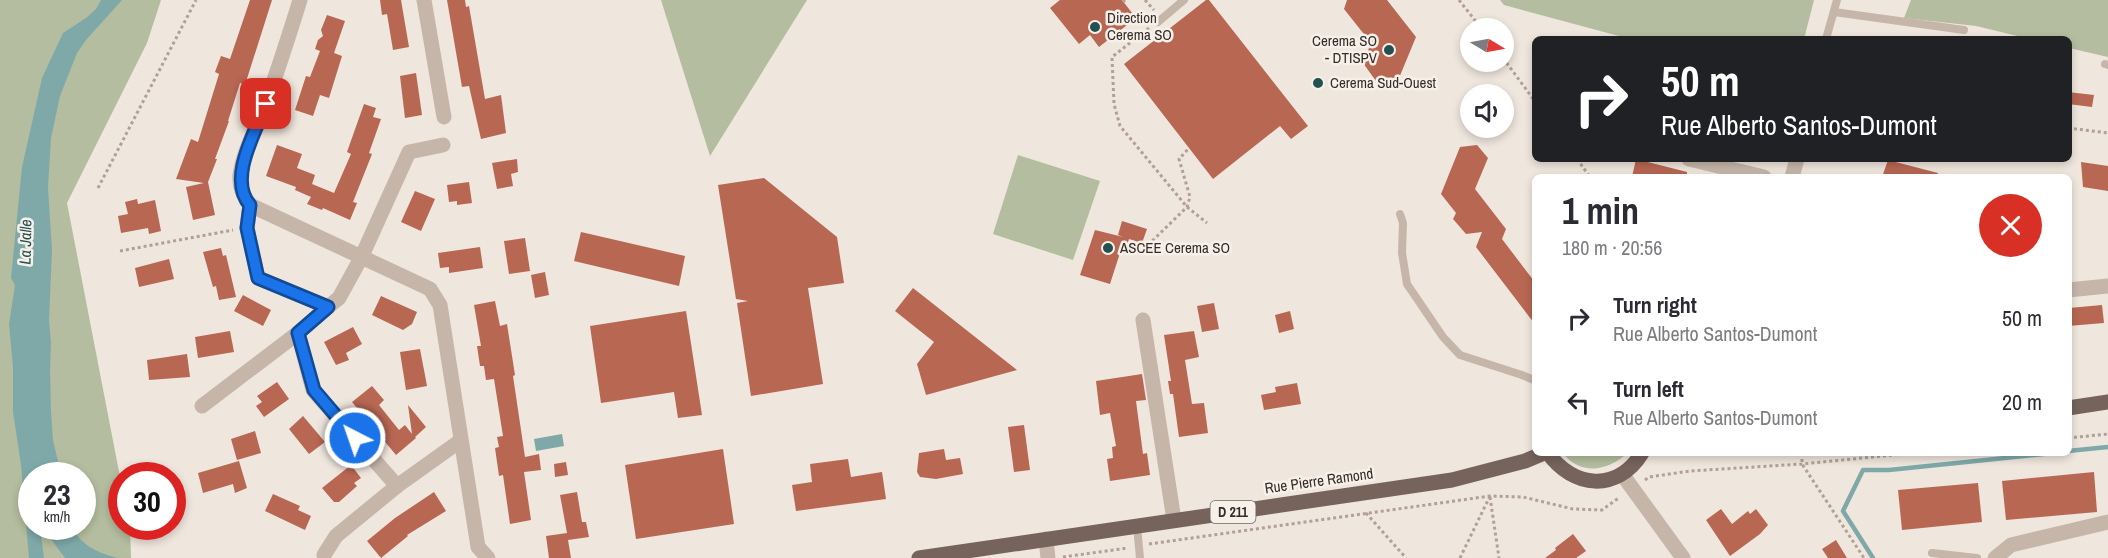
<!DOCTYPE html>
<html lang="en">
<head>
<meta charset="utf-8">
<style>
  body { margin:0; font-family:"Archivo Narrow",sans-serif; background:#f7f7f7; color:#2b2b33; height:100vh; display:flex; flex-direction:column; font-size:22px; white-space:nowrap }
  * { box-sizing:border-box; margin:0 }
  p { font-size:20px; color:#7c7c81 }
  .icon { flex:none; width:33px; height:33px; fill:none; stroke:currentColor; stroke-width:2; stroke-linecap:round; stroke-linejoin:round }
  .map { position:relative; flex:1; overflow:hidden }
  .side { position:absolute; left:1532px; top:174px; width:540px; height:282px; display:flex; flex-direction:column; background:#fff; border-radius:9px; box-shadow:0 3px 9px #0003 }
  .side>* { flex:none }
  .guide { position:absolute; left:1532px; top:36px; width:540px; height:126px; border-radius:9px; box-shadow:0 3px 9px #0003; background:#202124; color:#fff; overflow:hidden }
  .needle { width:39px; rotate:100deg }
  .tools { position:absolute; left:1460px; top:18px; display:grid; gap:12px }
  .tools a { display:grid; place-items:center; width:54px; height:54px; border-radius:50%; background:#fff; box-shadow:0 3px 9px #0003; font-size:30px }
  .speed { position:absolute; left:18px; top:462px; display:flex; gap:12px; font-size:30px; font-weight:700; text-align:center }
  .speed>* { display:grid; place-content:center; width:78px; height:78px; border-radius:50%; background:#fff; box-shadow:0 3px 9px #0003; line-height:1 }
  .speed small { font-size:15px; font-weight:400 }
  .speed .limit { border:9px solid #d22; background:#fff; color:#111 }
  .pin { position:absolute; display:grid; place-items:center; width:51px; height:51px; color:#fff; margin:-26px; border-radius:12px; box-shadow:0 3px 9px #0006 }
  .me { position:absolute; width:66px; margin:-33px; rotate:319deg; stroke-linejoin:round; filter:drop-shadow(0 0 4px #0008) }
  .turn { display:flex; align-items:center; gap:21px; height:126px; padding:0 30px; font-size:27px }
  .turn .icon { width:78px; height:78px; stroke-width:2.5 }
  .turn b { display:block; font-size:42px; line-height:51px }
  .round { display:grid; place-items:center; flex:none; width:63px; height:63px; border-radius:32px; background:#f7f7f7 }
  .head { display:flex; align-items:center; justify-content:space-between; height:102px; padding:0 30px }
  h1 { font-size:36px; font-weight:700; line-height:45px }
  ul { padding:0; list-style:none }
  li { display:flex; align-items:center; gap:18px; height:84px; padding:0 30px }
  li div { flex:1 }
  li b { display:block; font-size:22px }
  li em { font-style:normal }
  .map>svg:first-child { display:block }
  .green { fill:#b4bd9f; fill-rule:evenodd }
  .water { fill:#7fa9a9 }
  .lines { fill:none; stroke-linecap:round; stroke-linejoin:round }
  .stream { stroke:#7fa9a9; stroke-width:4.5 }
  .building { fill:#b86753 }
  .path { stroke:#b2a095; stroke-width:3; stroke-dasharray:3 3; stroke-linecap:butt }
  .service { stroke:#c6b6aa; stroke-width:8 }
  .minor { stroke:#c6b6aa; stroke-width:15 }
  .tertiary { stroke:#c6b6aa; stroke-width:15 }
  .primary { stroke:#75635c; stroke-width:15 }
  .route-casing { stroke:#114b97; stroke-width:15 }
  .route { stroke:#1a73e8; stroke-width:10 }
  .poi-dot { fill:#235051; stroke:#f7f0e9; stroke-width:2 }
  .labels { text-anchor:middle; stroke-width:5; stroke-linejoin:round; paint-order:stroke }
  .shield { fill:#f7f0e9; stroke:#6e6763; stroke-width:1.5 }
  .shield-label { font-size:14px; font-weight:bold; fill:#342c29 }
  .poi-label { font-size:15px; fill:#342c29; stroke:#f7f0e9; text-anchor:start }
  .street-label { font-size:15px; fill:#342c29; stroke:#f7f0e9 }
  .water-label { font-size:16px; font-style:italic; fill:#235051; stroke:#f7f0e9 }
</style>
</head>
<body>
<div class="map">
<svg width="2108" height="558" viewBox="0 0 2108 558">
  <rect width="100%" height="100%" fill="#efe6dd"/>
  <g class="green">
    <path d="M0,0H161L147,43L67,203L121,482L122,526L130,527L131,558H0ZM32,476H82V526H32Z"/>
    <path d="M661,0H807L710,156Z"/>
    <path d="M1500,0H1814L1804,39H1630L1504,5Z"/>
    <path d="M1911,0H2108V57L2069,48L2068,39H2030L1976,26L1904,18Z"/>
    <path d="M1018,155L1100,181L1073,260L993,234Z"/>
    <path d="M1563,453H1627C1609,471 1580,476 1563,453Z"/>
  </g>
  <g class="water">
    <path d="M101,0H122L86,40L77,53L60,96L51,138L48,187L52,250L49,320L51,343L50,371L51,412L53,440L61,475L32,476V526L40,527L44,558H29L21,465L13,412V367L9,324L15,285L11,278L22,167L42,78L63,33L86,18L96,9Z"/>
    <path d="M562,434L564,446L536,451L534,439Z"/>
    <path d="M42,527H72C81,546 99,553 118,558H65Z"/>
  </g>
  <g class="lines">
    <g class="stream">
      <path d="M2068,451L2108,447"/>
      <path d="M1873,558L1843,511L1863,470H1889L2053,453"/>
    </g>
  </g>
  <g class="building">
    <path d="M250,0H272L245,85L240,83L228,121H229L215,159H217L208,182L215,215L193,220L186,187L204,183L176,179L191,139L198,142L219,74L215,72L221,56L230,59Z"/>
    <path d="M380,0H401L409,47L393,50L387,14L382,15Z"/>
    <path d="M447,0H465L466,7L469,6L485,99L501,95L506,133L481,139L469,86L462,87Z"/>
    <path d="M1060,0H1122L1136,18L1099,47L1090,35L1079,44L1050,8Z"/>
    <path d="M1206,0H1209L1308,126L1291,139L1280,126L1213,179L1124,64Z"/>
    <path d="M1347,0H1387L1416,37L1399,78L1376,81L1363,63L1371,43L1344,9Z"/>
    <path d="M327,15L345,21L334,53L342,56L329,98L320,95L313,116L295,110L306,76L310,77L320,51L315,49L318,40L323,36L321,30Z"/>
    <path d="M416,73L422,115L405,118L400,76Z"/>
    <path d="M2068,92L2094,95L2092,107L2068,104Z"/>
    <path d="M364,104L376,108L373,117L381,119L369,153L372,154L353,202L357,203L350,220L323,208L322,210L307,204L311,197L295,190L296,187L266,176L277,145L302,154L297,168L315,175L312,184L334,193L351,154L347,152Z"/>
    <path d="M1477,145L1488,158L1475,189L1506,229L1502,239L1534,281V323L1476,247L1482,232L1466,234L1453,219L1456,213L1441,194L1460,147Z"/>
    <path d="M517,159L518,172L511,174L513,186L497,189L492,163Z"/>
    <path d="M1636,159L1687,172V177H1632Z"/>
    <path d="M1888,160L1938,173L1937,177H1882Z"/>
    <path d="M2081,162L2108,166V191L2083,187Z"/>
    <path d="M764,178L837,237L844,283L808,288L823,384L751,396L737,303L748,301L736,299L718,185Z"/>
    <path d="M469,182L472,203L457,205V201L449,202L447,185Z"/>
    <path d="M415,191L435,199L421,231L401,222Z"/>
    <path d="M137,199L138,204L155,200L161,231L149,234L148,228L121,233L118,216L128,214L125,202Z"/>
    <path d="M1122,221L1147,229L1142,243L1129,239L1124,254L1120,253L1110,284L1080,275L1095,230L1123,237L1118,235Z"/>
    <path d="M581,232L685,256L679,286L574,261Z"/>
    <path d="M525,238L530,271L509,274L504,241Z"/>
    <path d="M480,247L483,268L449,273V267L440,268L438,253Z"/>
    <path d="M221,248L223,256L226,255L236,297L219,300L216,286L213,287L203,252Z"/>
    <path d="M169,259L174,279L139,287L135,268Z"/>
    <path d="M545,272L549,295L535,298L531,275Z"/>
    <path d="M913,288L1017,370L926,395L917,364L934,342L895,311Z"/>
    <path d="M243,295L271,310L263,326L234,311Z"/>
    <path d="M381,296L417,312L412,324L403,330L372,315Z"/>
    <path d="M495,301L500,326L507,324L515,375L513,376L525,457L539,454L541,470L524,472L531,520L510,524L503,475L499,476L495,448L499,447L497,437L503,436L494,379L486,380L484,366H480L477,346H481L474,305Z"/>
    <path d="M1214,303L1219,329L1202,332L1197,306Z"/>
    <path d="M2102,305L2104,323L2068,326L2069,308Z"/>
    <path d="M686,311L702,415L678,418L674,392L601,403L590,326Z"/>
    <path d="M1290,311L1294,329L1279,333L1275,315Z"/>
    <path d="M353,327L362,344L346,353L349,360L336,365L324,342Z"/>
    <path d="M230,331L234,352L198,358L195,337Z"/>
    <path d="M1194,331L1199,357L1185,360L1192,404L1204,403L1208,433L1179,437L1173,394H1170L1168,381H1171L1164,335Z"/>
    <path d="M420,349L427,386L406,390L400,352Z"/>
    <path d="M187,354L190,377L149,380L147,360Z"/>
    <path d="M1142,374L1146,400L1136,401L1143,454L1147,453L1150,475L1110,481L1107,459L1113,458L1112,447L1116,446L1110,413L1100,415L1096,381Z"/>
    <path d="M277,382L289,399L264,417L256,406L262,402L257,396Z"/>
    <path d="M1297,383L1301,404L1264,410L1261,395L1276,392L1275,387Z"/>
    <path d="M372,386L384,400L379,405L399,430L405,425L412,434L408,405L426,427L415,437L416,438L396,455L352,402Z"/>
    <path d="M303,416L325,442L309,454L289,429Z"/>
    <path d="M1024,425L1030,470L1014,472L1008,427Z"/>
    <path d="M255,431L261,453L237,460L231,439Z"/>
    <path d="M723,449L734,524L636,539L625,465Z"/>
    <path d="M944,449L946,460L960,458L963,474L936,479L920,477L917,472L919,453Z"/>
    <path d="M848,459L851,477L882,472L886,499L796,511L792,485L812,482L810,464Z"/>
    <path d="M239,461L247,488L235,493L233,484L203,493L198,473Z"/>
    <path d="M566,462L568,475L555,477L554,464Z"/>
    <path d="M351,465L361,478L354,483L357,486L339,502H334L322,488Z"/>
    <path d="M2094,472L2097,512L2006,520L2002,481Z"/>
    <path d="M1978,483L1982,522L1902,530L1898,490Z"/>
    <path d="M434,492L446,511L407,535L408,536L381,558L367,541L395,518Z"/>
    <path d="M577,492L582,522H586L589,537L568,540L571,558H549L546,536L567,533L560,495Z"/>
    <path d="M273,494L300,506L298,510L311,516L305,530L265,511Z"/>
    <path d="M1721,509L1732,524L1748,511L1750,514L1756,509L1768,525L1760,534L1730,556L1706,520Z"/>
    <path d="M1573,534L1586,551L1576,558H1545L1556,550L1555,548Z"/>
    <path d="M1836,540L1847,558H1828L1822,549Z"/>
  </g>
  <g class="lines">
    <g class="path">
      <path d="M1145,0L1154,10"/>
      <path d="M1459,0L1481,28"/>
      <path d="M1123,2L1125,0"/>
      <path d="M1149,28L1112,57L1114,104L1120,126L1187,207L1207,223"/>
      <path d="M1503,58L1534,100"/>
      <path d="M2068,128L2108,133"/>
      <path d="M1577,159L1590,177"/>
      <path d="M98,188L196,0"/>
      <path d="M1148,245L1187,207L1190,197L1179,159L1189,148"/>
      <path d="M120,251L233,230"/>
      <path d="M2068,438L2108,434"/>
      <path d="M1802,453V464L1864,558"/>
      <path d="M1645,480L1649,477L1690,471L1802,464L1913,453"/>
      <path d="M1490,497L1499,558"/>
      <path d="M1366,513L1406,558"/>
      <path d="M1149,544L1490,496L1523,497L1573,509L1602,510L1620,497"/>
      <path d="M1063,557L1128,548"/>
      <path d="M1460,558L1490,496"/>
    </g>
    <g class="service">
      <path d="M1834,12L1964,30"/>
      <path d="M1158,22L1184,0"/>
      <path d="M1826,39L1837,0"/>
      <path d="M2105,64L2108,65"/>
      <path d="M1400,214L1403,223L1402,253L1407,284L1443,337L1460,355L1522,375L1534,380"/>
      <path d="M1137,526L1140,558"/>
      <path d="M1932,553L1977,558"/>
    </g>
    <g class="minor">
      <path d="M300,0C289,35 278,71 265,105C257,128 243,151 240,175C239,185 243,197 250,205L430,289L440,305L478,547L488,558"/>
      <path d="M424,0L444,117"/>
      <path d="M1689,159L1764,177"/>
      <path d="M1792,177L1797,159"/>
      <path d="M250,205L247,228L258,278L328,307L339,298L361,258L409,152L443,145"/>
      <path d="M2068,290L2108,286"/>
      <path d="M1143,320L1174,520"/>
      <path d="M298,333L313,390L397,486"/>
      <path d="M202,406L298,333L328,307"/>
      <path d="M1046,539L1048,558"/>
      <path d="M324,555L336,536L397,486L460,441"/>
      <path d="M1995,558L2011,545L2108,522"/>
    </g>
    <path class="tertiary" d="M1622,474L1683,558"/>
    <g class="primary">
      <path d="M2068,408L2108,402"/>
      <path d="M1548,453C1573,488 1617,493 1642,453"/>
      <path d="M919,558L1452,480L1525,461L1544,453"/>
    </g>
  </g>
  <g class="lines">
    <g class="route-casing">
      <path id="route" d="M266,104C256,131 227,179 250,205L247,228L258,278L328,307L298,333L314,390L355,438"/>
    </g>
    <use href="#route" class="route"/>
  </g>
  <g class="poi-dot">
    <circle cx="1095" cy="27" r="6"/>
    <circle cx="1389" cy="50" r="6"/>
    <circle cx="1318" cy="83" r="6"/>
    <circle cx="1108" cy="248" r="6"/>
  </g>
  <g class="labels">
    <rect class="shield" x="1210.5" y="501" width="45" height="22" rx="4.5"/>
    <g class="shield-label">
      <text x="1233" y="517">D 211</text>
    </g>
    <g class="poi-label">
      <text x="1107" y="23">Direction<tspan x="1107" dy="17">Cerema SO</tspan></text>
      <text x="1377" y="46" text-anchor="end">Cerema SO<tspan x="1377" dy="17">- DTISPV</tspan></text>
      <text x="1330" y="88">Cerema Sud-Ouest</text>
      <text x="1120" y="253">ASCEE Cerema SO</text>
    </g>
    <g class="street-label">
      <text transform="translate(1319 481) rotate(-8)" y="5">Rue Pierre Ramond</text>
    </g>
    <g class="water-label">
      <text transform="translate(25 242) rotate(-89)" y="6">La Jalle</text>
    </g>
  </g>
</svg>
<div class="tools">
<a><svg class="needle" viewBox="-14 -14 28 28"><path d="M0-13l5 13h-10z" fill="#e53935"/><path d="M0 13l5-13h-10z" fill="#7c7c81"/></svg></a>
<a><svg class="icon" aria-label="sound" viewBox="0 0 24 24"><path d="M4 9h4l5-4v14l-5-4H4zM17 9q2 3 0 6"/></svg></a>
</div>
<div class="speed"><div>23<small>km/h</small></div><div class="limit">30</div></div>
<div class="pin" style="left:266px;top:104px;background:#d93025"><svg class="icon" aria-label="arrive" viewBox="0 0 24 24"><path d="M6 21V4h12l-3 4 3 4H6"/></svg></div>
<svg class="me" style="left:355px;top:438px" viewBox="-20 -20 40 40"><circle r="17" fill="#1a73e8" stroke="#fff" stroke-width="3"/><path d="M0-11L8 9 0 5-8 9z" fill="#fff"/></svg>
<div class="guide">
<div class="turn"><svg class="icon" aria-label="right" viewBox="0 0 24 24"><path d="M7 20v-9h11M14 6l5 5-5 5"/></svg><div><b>50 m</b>Rue Alberto Santos-Dumont</div></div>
</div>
<section class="side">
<div class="head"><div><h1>1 min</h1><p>180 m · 20:56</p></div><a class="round" style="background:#d93025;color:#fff"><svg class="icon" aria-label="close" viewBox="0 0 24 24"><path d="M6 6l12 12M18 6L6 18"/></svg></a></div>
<ul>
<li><svg class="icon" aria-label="right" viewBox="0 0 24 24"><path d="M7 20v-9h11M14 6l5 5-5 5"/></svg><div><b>Turn right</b><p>Rue Alberto Santos-Dumont</p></div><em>50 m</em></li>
<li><svg class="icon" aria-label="left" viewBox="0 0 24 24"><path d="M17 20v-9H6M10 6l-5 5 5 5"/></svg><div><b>Turn left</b><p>Rue Alberto Santos-Dumont</p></div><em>20 m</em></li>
</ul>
</section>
</div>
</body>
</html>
